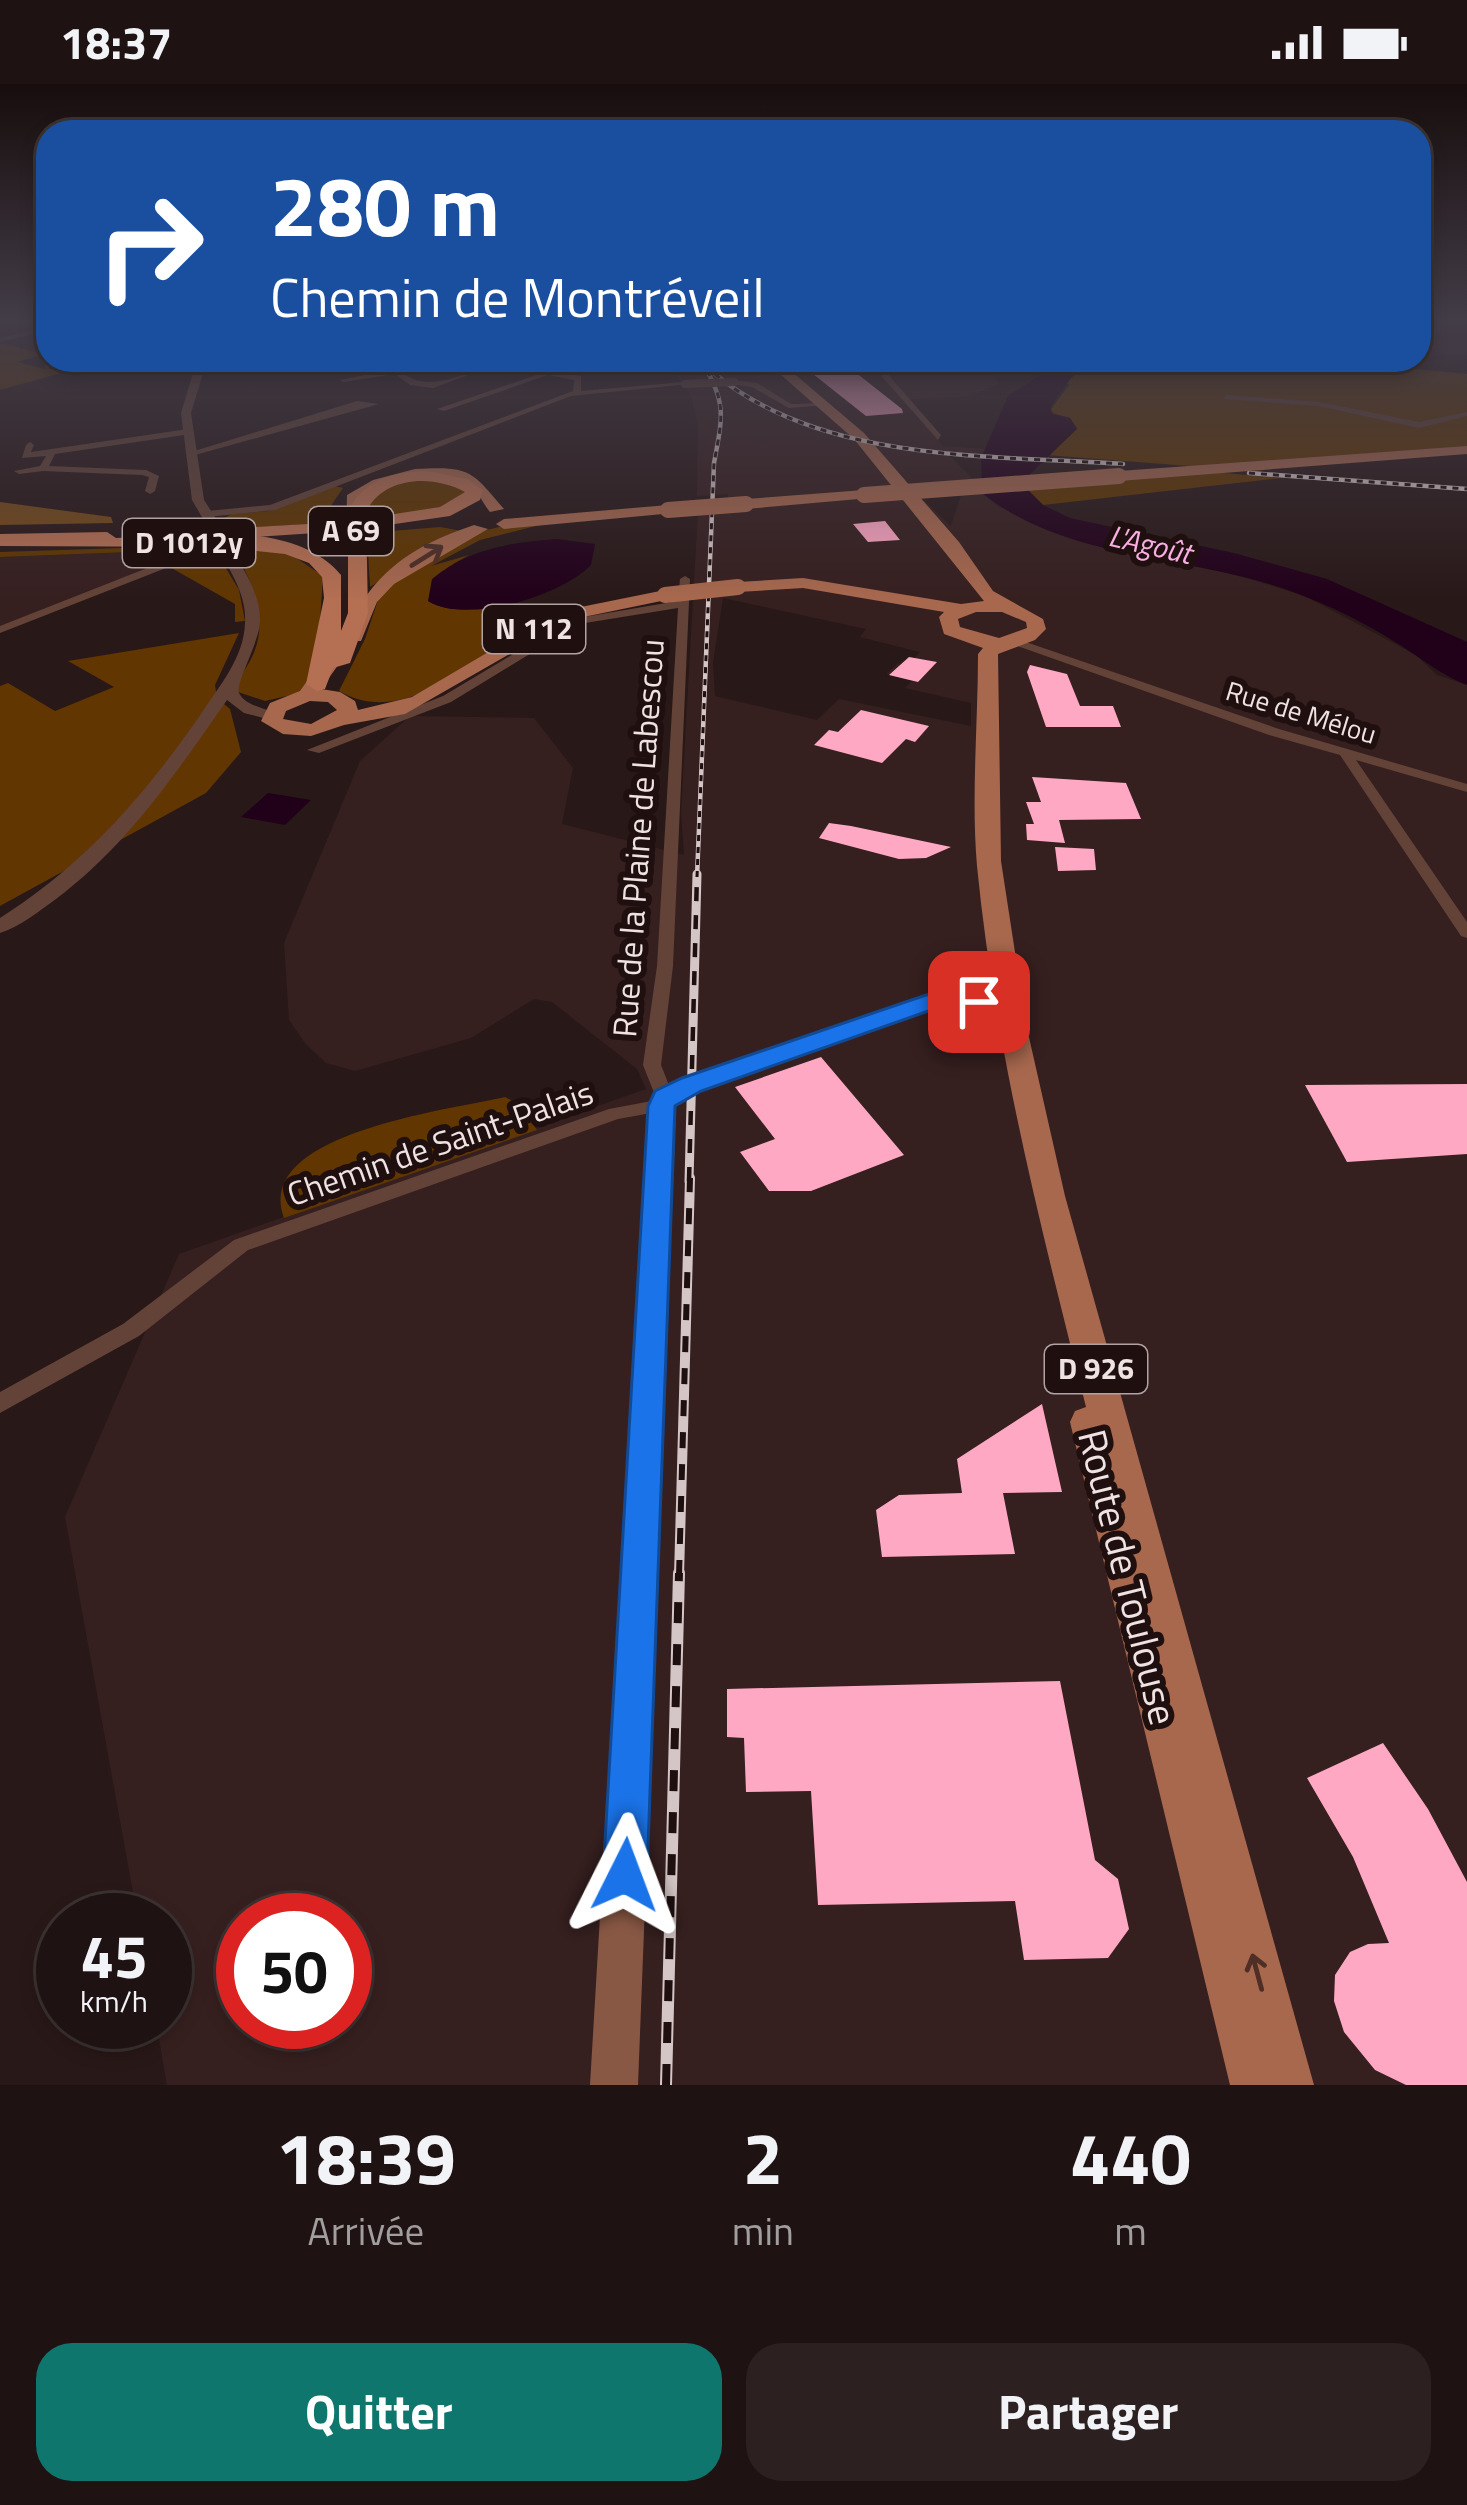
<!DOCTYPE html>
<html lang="fr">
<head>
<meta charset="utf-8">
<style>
  body { margin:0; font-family:"Titillium Web",sans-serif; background:#2c2020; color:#f1f3f6; height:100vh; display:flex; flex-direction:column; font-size:45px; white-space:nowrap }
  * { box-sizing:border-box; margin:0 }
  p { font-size:39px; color:#a19e9f }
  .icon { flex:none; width:66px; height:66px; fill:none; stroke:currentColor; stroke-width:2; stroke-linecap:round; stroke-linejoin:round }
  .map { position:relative; height:2001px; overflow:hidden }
  .drawer { display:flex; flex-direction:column; background:#1f1212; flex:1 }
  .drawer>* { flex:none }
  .top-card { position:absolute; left:36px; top:36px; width:1395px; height:252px; border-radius:36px; box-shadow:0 6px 18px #0003,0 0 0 3px #3c3232; background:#1a4fa0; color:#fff; overflow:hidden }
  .speed { position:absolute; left:36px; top:1809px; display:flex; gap:24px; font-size:60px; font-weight:700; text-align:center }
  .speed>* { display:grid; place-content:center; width:156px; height:156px; border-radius:50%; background:#1f1212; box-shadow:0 6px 18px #0003,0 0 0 3px #3c3232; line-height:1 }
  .speed small { font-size:30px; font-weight:400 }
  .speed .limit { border:18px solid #d22; background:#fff; color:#111 }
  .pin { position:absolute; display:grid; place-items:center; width:102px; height:102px; color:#fff; margin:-51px; border-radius:24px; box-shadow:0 6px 18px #0006 }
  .me { position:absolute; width:132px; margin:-66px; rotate:3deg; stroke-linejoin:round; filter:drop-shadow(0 0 9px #0008) }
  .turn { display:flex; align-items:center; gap:42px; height:252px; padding:0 36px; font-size:54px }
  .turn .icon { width:156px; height:156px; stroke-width:2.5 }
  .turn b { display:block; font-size:84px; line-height:102px }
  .eta { display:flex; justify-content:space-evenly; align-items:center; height:204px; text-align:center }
  .eta b { font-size:72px; font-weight:700; line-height:84px }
  .action { display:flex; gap:24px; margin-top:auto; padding:24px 36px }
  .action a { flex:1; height:138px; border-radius:36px; background:#0f766e; color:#fff; font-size:48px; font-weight:700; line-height:138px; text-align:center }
  .action a+a { background:#2c2020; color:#f1f3f6 }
  .status { display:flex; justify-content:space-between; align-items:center; height:84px; padding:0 60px; background:#1f1212; direction:ltr }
  .status svg { height:33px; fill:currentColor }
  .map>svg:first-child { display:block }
  .built { fill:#361f1f; fill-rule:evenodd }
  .green { fill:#613600 }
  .forest { fill:#754919 }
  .water { fill:#210019 }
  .building { fill:#ffa8c4 }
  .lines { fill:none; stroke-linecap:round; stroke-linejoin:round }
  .minor { fill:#634337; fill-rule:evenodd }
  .tertiary { fill:#634337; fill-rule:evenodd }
  .secondary { fill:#895844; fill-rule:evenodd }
  .primary { fill:#a7684e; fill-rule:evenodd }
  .trunk { fill:#b56f52; fill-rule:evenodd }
  .rail-far3-casing { stroke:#d4c6c6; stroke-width:4.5 }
  .rail-far2-casing { stroke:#d4c6c6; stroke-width:9 }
  .rail-far1-casing { stroke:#d4c6c6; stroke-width:10 }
  .rail-casing { stroke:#d4c6c6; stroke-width:12 }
  .rail-far3 { stroke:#1f0f0f; stroke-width:3; stroke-dasharray:6; stroke-linecap:butt }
  .rail-far2 { stroke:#1f0f0f; stroke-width:4.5; stroke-dasharray:14; stroke-linecap:butt }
  .rail-far1 { stroke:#1f0f0f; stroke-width:6; stroke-dasharray:16; stroke-linecap:butt }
  .rail { stroke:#1f0f0f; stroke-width:8; stroke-dasharray:21; stroke-linecap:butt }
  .minor-bridge { stroke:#634337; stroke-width:8 }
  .primary-bridge { stroke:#a7684e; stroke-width:16 }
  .trunk-bridge { stroke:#b56f52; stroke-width:18 }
  .oneway { stroke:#4f2e25 }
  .route { fill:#1a73e8; stroke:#114b97; stroke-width:3 }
  .labels { text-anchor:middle; stroke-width:12; stroke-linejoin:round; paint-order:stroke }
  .far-street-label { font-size:27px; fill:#efe2e2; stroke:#1f0f0f }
  .shield { fill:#1f0f0f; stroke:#b1a3a3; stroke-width:3 }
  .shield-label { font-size:30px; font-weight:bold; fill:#efe2e2 }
  .far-water-label { font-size:30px; font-style:italic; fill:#f8aee3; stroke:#1f0f0f }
  .street-label { font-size:33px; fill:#efe2e2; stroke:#1f0f0f }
  .near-street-label { font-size:39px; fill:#efe2e2; stroke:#1f0f0f }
</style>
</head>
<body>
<div class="status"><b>18:37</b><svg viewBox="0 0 49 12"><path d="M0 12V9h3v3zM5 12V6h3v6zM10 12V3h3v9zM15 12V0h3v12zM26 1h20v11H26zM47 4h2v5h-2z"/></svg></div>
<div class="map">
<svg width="1467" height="2001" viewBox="0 0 1467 2001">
  <rect width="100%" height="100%" fill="#291818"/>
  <g class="built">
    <path d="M1419,236H1467V271L1419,272Z"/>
    <path d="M647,276H809L926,286L989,284L999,300L970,312L905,316L943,362L985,365V372L947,369L977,399L728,418V410L697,412L698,342L691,311L672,287Z"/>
    <path d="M962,408L982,409L999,423L1131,468L1227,488L1305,512L1416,571L1437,591L1467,601V2001H167L156,1938H165V1836H138L65,1433L179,1170L646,1005L637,985L552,918L534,915L471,954L355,987L326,979L305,959L289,936L284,859L360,677L410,632L534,634L573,684L562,740L684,771L681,728L698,427L917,410L951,442ZM723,514L866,545L860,553L920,568L908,581L898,579L886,590L912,597L905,604L971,619V642L839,615L817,636L715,612L713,579ZM243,1836H345V1938H243Z"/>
    <path d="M157,467L177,475L0,543V473Z"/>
  </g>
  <g class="green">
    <path d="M0,259L44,270L17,278L45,285L46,261L48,276H129L48,284L61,289L0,306Z"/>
    <path d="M1117,276H1322L1467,290V328L1437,338L1467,332V364L1202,383L1046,371L1077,344L1070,334L1049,328L1069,301L1065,297L1087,284Z"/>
    <path d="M1213,388L1281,394L1043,421L1024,402Z"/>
    <path d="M435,395L469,407L454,422L366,436L371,410L400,398Z"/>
    <path d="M334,402L343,404L332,420L328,439L224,445L218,437L232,430L269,427Z"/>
    <path d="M525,437L544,440L480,456L431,482L469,471L453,480L428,517C467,540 504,504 544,529L512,549L511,556C460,587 398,642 339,607L365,555L381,507L469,450Z"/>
    <path d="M440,443L462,447L370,503L367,449Z"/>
    <path d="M214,461L213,470L177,475L157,467L0,473V468Z"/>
    <path d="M233,461L292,471L323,492L317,582L300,609L265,617L238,608C237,593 246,586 252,573C271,533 250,497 233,461Z"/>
    <path d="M221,476L239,506L245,537L235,538V520L168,482Z"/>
    <path d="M239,549L215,601L217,614L230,625L241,668L206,709L0,822V602L8,599L55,627L114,603L68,577Z"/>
    <path d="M505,1013L520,1021L537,1046L284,1134C252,1049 450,1026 505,1013Z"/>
  </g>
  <path class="forest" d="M0,418L111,433L113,439L0,441Z"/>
  <g class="water">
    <path d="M1064,276H1117L1074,290L1050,323L1053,330L1070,334L1077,345L1024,396V402L1043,421L1070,434L1234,469L1327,495L1467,558V601C1444,592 1432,582 1412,569C1380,547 1342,527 1306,513C1203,470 1072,481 982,409L981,374L1008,312Z"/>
    <path d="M557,455L595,460L591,481C561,512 466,541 428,517L432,495C467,465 512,458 557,455Z"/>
    <path d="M268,709L311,716L285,741L241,733Z"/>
  </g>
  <g class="building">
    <path d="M855,288L902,325L903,329L866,332L813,290Z"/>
    <path d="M885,437L900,456L868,458L853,440Z"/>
    <path d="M909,573L937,578L918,598L889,591Z"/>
    <path d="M1030,581L1067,590L1080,622H1113L1121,643H1046L1027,588Z"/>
    <path d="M861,626L929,642L915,658L906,655L882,679L814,661L829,646L838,648Z"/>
    <path d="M1032,693L1126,699L1141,735L1059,736L1065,759L1027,756L1026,740H1034L1026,718H1041Z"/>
    <path d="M829,739L851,742L951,763L926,774L899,775L819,754Z"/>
    <path d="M1055,763L1094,765L1096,786L1058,787Z"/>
    <path d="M821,973L904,1071L811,1107H769L740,1068L775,1055L735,1003Z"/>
    <path d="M1467,1000V1070L1347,1078L1305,1001Z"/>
    <path d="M1042,1320L1062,1408L1003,1409L1015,1470L882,1473L876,1426L899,1411L962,1409L957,1375Z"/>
    <path d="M1060,1597L1095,1776L1118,1795L1129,1845L1108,1874L1024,1876L1015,1817L818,1821L811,1707L746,1708L744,1654L727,1653V1605Z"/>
    <path d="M1383,1659L1428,1725L1467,1798V2001H1406L1375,1986L1344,1948L1334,1917L1335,1891L1350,1868L1368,1860L1389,1859L1353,1773L1307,1694Z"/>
  </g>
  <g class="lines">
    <g class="minor">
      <path d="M48,242V246L0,258V254Z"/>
      <path d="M376,276C392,277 398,287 411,294C437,307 474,285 499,276H510L433,304L410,301L395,290L344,298L340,296L389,286Z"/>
      <path d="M963,276H995L885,287L941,351L938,356L871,280L878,278L881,283Z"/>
      <path d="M548,287L581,292V307L685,298L689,300L571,312L275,426L207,433L202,430L207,427L270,421L573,307L574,296L548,291L444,327L437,325Z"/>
      <path d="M734,296L757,299L791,320L823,319L827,321L789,324L752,303L731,300Z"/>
      <path d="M1226,311L1319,318L1419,338L1467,328V332L1419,344L1319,322L1223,315Z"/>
      <path d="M357,317L379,320L195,371L188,369Z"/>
      <path d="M188,345L191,350L55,370L49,382L146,386L159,392L155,407L150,410L145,407L149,393L142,391L43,387L19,390L14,387L40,382L46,372L22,374L26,361L30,358L34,361L31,368Z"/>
      <path d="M228,468L233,471L232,473L166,484L0,549V542L160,479Z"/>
      <path d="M685,492L690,495L673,882L661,981L674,1014L669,1019L668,1026L618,1035L248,1166L139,1252L0,1329V1308L123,1240L234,1156L609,1025L657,1016L643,981L657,882L678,524L579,540L451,618L319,669L307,666L443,612L572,535L678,517L680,495Z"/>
      <path d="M1012,556H1020L1279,645L1467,700V708L1356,676L1467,838V854L1461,852L1340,671L1269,651L1012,560Z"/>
    </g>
    <g class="tertiary">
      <path d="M197,276H207L191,329L204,416L222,444L215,448L210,447L192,416L181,329Z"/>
      <path d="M223,458L228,459C242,483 261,509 260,538C260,556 235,600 239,609C246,623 268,624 279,631L271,636L244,629L227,616C176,689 128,761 56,815C39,827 20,843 0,849V834C85,780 144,712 201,630C219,602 244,574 245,539C247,511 230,486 216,462Z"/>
    </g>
    <path class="secondary" d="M989,890L998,893L1001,898L998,903L702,1007L676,1022L638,2001H590L648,1022L655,1007L682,995Z"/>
    <g class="primary">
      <path d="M764,276H778L864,349L959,458L993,507L1043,535L1046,545L1035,556L998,570L1001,777L1026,940L1065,1112L1314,2001H1230L1070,1338L1075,1327L1086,1323C1041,1144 995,966 977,782C971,713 978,640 978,570L983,564L944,550L939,533L944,528L803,504L738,508L729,503L738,498L803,494L961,520L984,517L854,355ZM976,528H1002L1026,538L1027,544L999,554L960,543L958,535Z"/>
      <path d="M1467,362V370L1119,397L1111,392L1119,387Z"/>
      <path d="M415,385C470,382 471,386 504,425L490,428C484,421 480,411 473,404C446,379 386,396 361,416L360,459L346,463L347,411L373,396Z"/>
      <path d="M864,406L870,408V414L746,425L738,420L746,415Z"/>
      <path d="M668,421L676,426L674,429L504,445L496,440L504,435Z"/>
      <path d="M474,441L488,445L394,500L377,518L361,557H347L344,553C370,490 409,463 474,441Z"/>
      <path d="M665,506L671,507V515L569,536L405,630L344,641L311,652L283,650L261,637L270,619L300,607L329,566L346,570L321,605L340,608L355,617L358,626L412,613L556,528ZM310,617L328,618L337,626L311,640L283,635L286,627Z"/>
    </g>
    <g class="trunk">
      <path d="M427,387L467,395L483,406L480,416L450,432L381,442L375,441V433L440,423L465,408C433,390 383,392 366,428L368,529L350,579L333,584L325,605L317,607L306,600L324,514L322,493L309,479L285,470L219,463L0,462V450L107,448L116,454C183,452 293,433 341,491V547L348,529V428C364,395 392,388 427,387Z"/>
      <path d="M325,439L331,440V448L255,453L246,448L255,443Z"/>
    </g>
    <g class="rail-far3-casing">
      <g id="rail-far3">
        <path d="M715,290C823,379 990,371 1123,380"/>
        <path d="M1249,389L1467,405"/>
        <path d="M697,793L714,379C723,331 727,319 701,276"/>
      </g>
    </g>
    <g class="rail-far2-casing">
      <path id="rail-far2" d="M689,1097L697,790"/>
    </g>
    <g class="rail-far1-casing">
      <path id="rail-far1" d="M679,1492L690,1094"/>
    </g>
    <g class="rail-casing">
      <path id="rail" d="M666,2001L679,1489"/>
    </g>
    <use href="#rail-far3" class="rail-far3"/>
    <use href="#rail-far2" class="rail-far2"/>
    <use href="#rail-far1" class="rail-far1"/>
    <use href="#rail" class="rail"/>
    <path class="minor-bridge" d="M685,300L734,298"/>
    <g class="primary-bridge">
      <path d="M864,411L1119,392"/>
      <path d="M668,426L746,420"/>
      <path d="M665,511L738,503"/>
    </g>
    <path class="trunk-bridge" d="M324,448L381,444"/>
  </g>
  <defs><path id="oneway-shaft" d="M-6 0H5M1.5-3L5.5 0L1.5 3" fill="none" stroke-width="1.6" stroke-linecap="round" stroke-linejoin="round" transform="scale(3)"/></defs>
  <g class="oneway">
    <use href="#oneway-shaft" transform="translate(427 472) rotate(-32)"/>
    <use href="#oneway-shaft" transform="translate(1257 1888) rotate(-105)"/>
  </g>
  <linearGradient id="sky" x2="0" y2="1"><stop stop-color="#170d0d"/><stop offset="0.46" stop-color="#433d48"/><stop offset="1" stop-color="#433d48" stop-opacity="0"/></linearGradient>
  <rect width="1467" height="516" fill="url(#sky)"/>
  <path class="route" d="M932,909L979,910L992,918L979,926L934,925L701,1007L675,1022L647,1791L641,1807L625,1813L609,1807L603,1791L648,1022L655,1007L682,994Z"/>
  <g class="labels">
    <g class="far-street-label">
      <text transform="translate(1301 629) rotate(17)" y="9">Rue de Mélou</text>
    </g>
    <g class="shield">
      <rect x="309" y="423" width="84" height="48" rx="9"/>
      <rect x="123" y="435" width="132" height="48" rx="9"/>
      <rect x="483" y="521" width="102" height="48" rx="9"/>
      <rect x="1045" y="1261" width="102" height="48" rx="9"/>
    </g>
    <g class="shield-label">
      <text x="351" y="457">A 69</text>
      <text x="189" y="469">D 1012y</text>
      <text x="534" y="555">N 112</text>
      <text x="1096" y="1295">D 926</text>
    </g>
    <g class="far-water-label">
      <text transform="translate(1150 461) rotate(13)" y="10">L'Agoût</text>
    </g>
    <g class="street-label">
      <text transform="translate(638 754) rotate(-86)" y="12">Rue de la Plaine de Labescou</text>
      <text transform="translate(440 1059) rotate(-19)" y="12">Chemin de Saint-Palais</text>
    </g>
    <g class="near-street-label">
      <text transform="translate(1128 1493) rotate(76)" y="14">Route de Toulouse</text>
    </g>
  </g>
</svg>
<div class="speed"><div>45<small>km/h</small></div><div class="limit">50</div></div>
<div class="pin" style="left:979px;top:918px;background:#d93025"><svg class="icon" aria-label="arrive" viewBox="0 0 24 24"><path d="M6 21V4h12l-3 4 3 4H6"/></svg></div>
<svg class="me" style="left:625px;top:1791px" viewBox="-20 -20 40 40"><path d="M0-17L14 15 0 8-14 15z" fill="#1a73e8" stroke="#fff" stroke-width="4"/></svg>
<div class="top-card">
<div class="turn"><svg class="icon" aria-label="right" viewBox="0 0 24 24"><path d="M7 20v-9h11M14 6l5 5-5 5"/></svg><div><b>280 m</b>Chemin de Montréveil</div></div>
</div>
</div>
<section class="drawer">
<div class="eta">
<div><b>18:39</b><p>Arrivée</p></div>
<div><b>2</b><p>min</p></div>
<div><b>440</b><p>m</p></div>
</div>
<div class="action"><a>Quitter</a><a>Partager</a></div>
</section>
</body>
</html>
